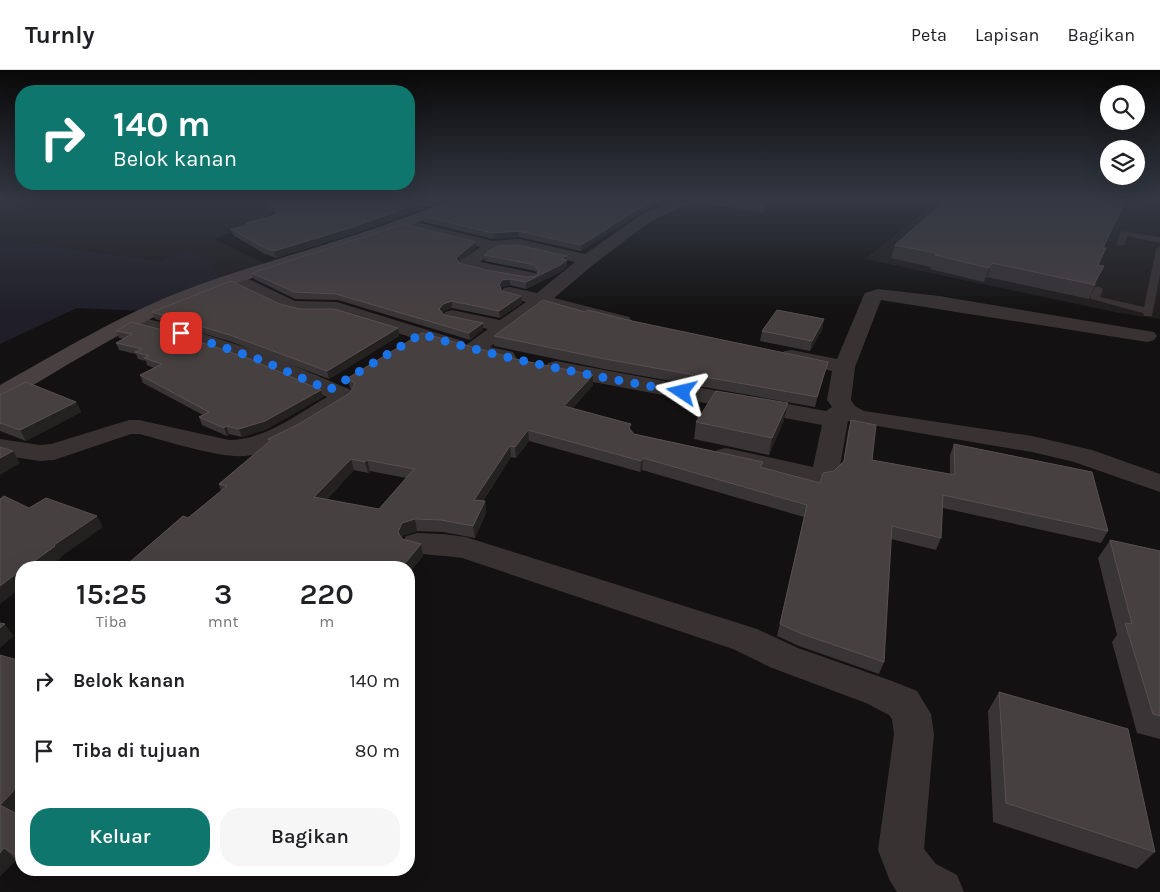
<!DOCTYPE html>
<html lang="id">
<head>
<meta charset="utf-8">
<style>
  body { margin:0; font-family:Karla,sans-serif; background:#f6f6f6; color:#202124; height:100vh; display:flex; flex-direction:column; font-size:19px; white-space:nowrap }
  * { box-sizing:border-box; margin:0 }
  p { font-size:16px; color:#757577 }
  .icon { flex:none; width:28px; height:28px; fill:none; stroke:currentColor; stroke-width:2; stroke-linecap:round; stroke-linejoin:round }
  .map { position:relative; flex:1; overflow:hidden }
  .details { position:absolute; left:15px; top:491px; width:400px; height:315px; display:flex; flex-direction:column; background:#fff; border-radius:20px; box-shadow:0 5px 20px #0002 }
  .details>* { flex:none }
  .guide { position:absolute; left:15px; top:15px; width:400px; height:105px; border-radius:20px; box-shadow:0 5px 20px #0002; background:#0f766e; color:#fff; overflow:hidden }
  .controls { position:absolute; left:1100px; top:15px; display:grid; gap:10px }
  .controls a { display:grid; place-items:center; width:45px; height:45px; border-radius:50%; background:#fff; box-shadow:0 5px 20px #0002; font-size:25px }
  .pin { position:absolute; display:grid; place-items:center; width:42px; height:42px; color:#fff; margin:-21px; border-radius:10px; box-shadow:0 2px 8px #0006 }
  .me { position:absolute; width:55px; margin:-28px; rotate:280deg; stroke-linejoin:round; filter:drop-shadow(0 0 4px #0008) }
  .turn { display:flex; align-items:center; gap:18px; height:105px; padding:0 15px; font-size:22px }
  .turn .icon { width:65px; height:65px; stroke-width:2.5 }
  .turn b { display:block; font-size:35px; line-height:42px }
  .eta { display:flex; justify-content:space-evenly; align-items:center; height:85px; text-align:center }
  .eta b { font-size:30px; font-weight:600; line-height:35px }
  .action { display:flex; gap:10px; margin-top:auto; padding:10px 15px }
  .action a { flex:1; height:58px; border-radius:20px; background:#0f766e; color:#fff; font-size:20px; font-weight:600; line-height:58px; text-align:center }
  .action a+a { background:#f6f6f6; color:#202124 }
  ul { padding:0; list-style:none }
  li { display:flex; align-items:center; gap:15px; height:70px; padding:0 15px }
  li div { flex:1 }
  li b { display:block; font-size:19px }
  li em { font-style:normal }
  header { display:flex; align-items:center; gap:30px; box-sizing:border-box; height:70px; padding:0 25px; background:#fff; border-bottom:1px solid #e0e0e0 }
  header strong { font-size:24px }
  nav { display:flex; gap:28px; margin-inline-start:auto; font-size:18px }
  .map>svg:first-child { display:block }
  .built { fill:#201d1d }
  .green { fill:#201f29 }
  .lines { fill:none; stroke-linecap:round; stroke-linejoin:round }
  .stream { fill:#3d2933; fill-rule:evenodd }
  .service { fill:#383233; fill-rule:evenodd }
  .minor { fill:#383233; fill-rule:evenodd }
  .secondary { fill:#484041; fill-rule:evenodd }
  .wall { fill:#393435; fill-rule:evenodd }
  .shaded-wall { fill:#242121 }
  .building { fill:#474041; stroke:#584f51; fill-rule:evenodd }
  .route { stroke:#1a73e8; stroke-width:9; stroke-dasharray:0 16.2 }
</style>
</head>
<body>
<header>
<strong>Turnly</strong>
<nav><a>Peta</a><a>Lapisan</a><a>Bagikan</a></nav>
</header>
<div class="map">
<svg width="1160" height="822" viewBox="0 0 1160 822">
  <rect width="100%" height="100%" fill="#131111"/>
  <g class="built">
    <path d="M0,129H247L275,138L258,153L214,169L266,194L222,210L185,179L160,191L0,168Z"/>
    <path d="M941,129H1160V249L1119,243L865,189Z"/>
  </g>
  <path class="green" d="M0,168L160,191L185,179L207,188L222,210L142,241L77,238L0,274Z"/>
  <g class="lines">
    <path class="stream" d="M8,129H14L0,134V132Z"/>
    <g class="service">
      <path d="M415,131L444,135L448,137L444,139L418,135H415Z"/>
      <path d="M1121,161L1160,167V173L1127,166L1124,175H1118L1117,173Z"/>
      <path d="M1160,176V205L1152,246H1144L1143,243L1091,229L1090,227L1095,217L1098,216L1103,219L1100,227L1144,237L1156,179Z"/>
    </g>
    <g class="minor">
      <path d="M676,129H694L692,132L651,151L594,194L554,228L629,247L632,251L629,255L622,257L543,236L490,277L513,282L516,287L513,292L505,293L466,284L463,280L456,281L449,279L336,244H302L282,239L228,213L225,209L228,205L234,204L240,205L295,231L337,232L463,271L466,275L488,259L445,250L442,246L445,242L452,240L500,250L526,232L504,226L501,222L504,218L510,217L537,223L575,192L519,179L497,180L480,192L535,203L538,207L535,211C516,216 480,202 460,197L458,193L480,177L398,156L396,153L398,150L403,149L493,171L519,169L585,184L641,145Z"/>
      <path d="M878,219L939,226L1154,262L1157,266L1154,270L1147,272L881,230L855,297L851,330L855,336L864,341L1032,366L1092,380L1160,404V422L1074,392L1032,382L848,351L839,402L830,411L812,413L717,392L713,386L717,380L726,378L813,397L822,355L556,305L548,303L545,298L548,293L556,291L826,341L832,337L827,330L832,301L784,291L781,286L784,281L792,280L837,289L863,227L865,223Z"/>
      <path d="M132,245L188,259L269,285L351,320L355,327L351,332C324,349 276,383 245,386C218,388 167,371 139,364H131L54,390L40,391L0,385V369L40,375L51,374L129,350H139L229,370C265,370 297,344 327,327C259,297 197,273 125,255L122,251L125,247Z"/>
      <path d="M417,463L443,464L466,467L757,559L798,578L892,611L917,621L931,644L934,664L924,779L936,794L957,805L964,822H897L890,811L878,780L894,664L892,649L889,645L866,633L772,598L733,579L462,488C444,485 424,486 406,480L402,473L406,466Z"/>
    </g>
    <path class="secondary" d="M451,129H469L467,132C380,172 287,193 199,227C131,254 70,294 8,330L0,332V315C61,281 120,245 185,220C273,187 365,167 451,129Z"/>
  </g>
  <g class="wall">
    <path d="M264,129H446L438,132L414,130V131L425,138L352,164L276,188L263,183L233,165L231,159L247,156L246,153L279,144L275,143L274,140L270,139L269,136L265,134Z"/>
    <path d="M695,129H779L762,143L695,131Z"/>
    <path d="M640,143L581,181L519,167L493,169L424,152L423,146Z"/>
    <path d="M895,175L1104,178L1098,195L1095,215L1089,229L987,207L984,212L930,199L931,197L891,188Z"/>
    <path d="M476,178L459,193L486,200L527,207L535,206L537,204L535,201L485,191L484,185L567,186V196L560,202L526,219L510,215L502,217L501,219L502,221L521,226L522,233L500,248L452,238L444,241L442,243L444,245L483,260L470,270L338,230L295,229L254,209L252,203Z"/>
    <path d="M280,234L300,239L398,258L399,266L329,309L232,272L155,249L152,242Z"/>
    <path d="M585,242L825,301L815,337L604,299L494,276V266Z"/>
    <path d="M824,249L822,260L810,281L760,271L762,261Z"/>
    <path d="M131,252L321,320L323,327L267,359L242,367L229,364L227,366L202,355L199,347L203,345L143,313L140,305L154,298L147,295L146,291L138,289L136,284L119,280L116,273L124,269L119,268L116,261Z"/>
    <path d="M348,308L593,315L572,339L630,360L634,364L763,392L762,398L820,413L834,401L843,393L848,361L851,350L872,390L950,404V385L954,374L1108,461L1101,473L943,438L941,468L936,480L891,469L884,592L879,604L799,576L777,566L804,447L642,400L640,402L529,371L516,388L511,387L483,431H485L486,443L475,468L443,462L417,461L404,465L402,469L421,474L423,486L409,503V498H125L221,421L219,414L269,372L268,369L297,355L350,323L352,320L350,318ZM354,400L368,403L370,401L406,408L379,439L326,430Z"/>
    <path d="M0,325L76,332L81,342L26,371L0,361Z"/>
    <path d="M784,350L769,385L694,369L696,352Z"/>
    <path d="M1110,470L1160,481V669L1137,663L1112,572L1117,565L1098,488Z"/>
    <path d="M0,585L15,743L21,746V792L16,790L0,806Z"/>
    <path d="M999,622L1155,782L1137,799L993,752L988,641Z"/>
  </g>
  <g class="shaded-wall">
    <path d="M413,129L414,130V136L424,132L425,138L352,164L276,188L274,181Z"/>
    <path d="M438,129H446L438,132Z"/>
    <path d="M659,129H670L640,143L581,181V175L640,138Z"/>
    <path d="M773,129H779L762,143L763,137Z"/>
    <path d="M519,161V167L493,169V163Z"/>
    <path d="M475,172L476,178L456,194V188Z"/>
    <path d="M567,186V196L560,202L526,219V212Z"/>
    <path d="M992,193L987,207L984,212L989,198Z"/>
    <path d="M510,209V215L502,217L499,222V215L502,210Z"/>
    <path d="M521,226L522,233L500,248L499,241Z"/>
    <path d="M452,231V238L444,241L440,246L439,239L443,234Z"/>
    <path d="M824,249L822,260L810,281L812,271Z"/>
    <path d="M483,253V260L470,270L469,263Z"/>
    <path d="M398,258L399,266L329,309L327,301Z"/>
    <path d="M828,292L825,301L815,337L817,327Z"/>
    <path d="M593,305V315L565,347L564,336Z"/>
    <path d="M321,320L323,327L267,359L242,367L239,359Z"/>
    <path d="M76,332L81,342L26,371L20,360Z"/>
    <path d="M788,333L784,350L769,385L772,368Z"/>
    <path d="M226,356L229,364L227,366L224,358Z"/>
    <path d="M528,360L529,371L516,388L515,377Z"/>
    <path d="M510,376L511,387L476,441L474,430Z"/>
    <path d="M13,381L20,393L0,405V388Z"/>
    <path d="M643,388L642,400L640,402L641,391Z"/>
    <path d="M351,389L354,400L317,439L314,427Z"/>
    <path d="M367,390L370,401L368,403L365,392Z"/>
    <path d="M485,431L486,443L475,468L473,456Z"/>
    <path d="M97,446L103,457L62,486V487L49,498H25L54,475Z"/>
    <path d="M415,449L417,461L404,465L400,474L398,462L402,453Z"/>
    <path d="M421,474L423,486L409,503V498H401Z"/>
    <path d="M21,500V518L0,534V516Z"/>
    <path d="M5,554L14,566L0,578V558Z"/>
    <path d="M21,713V736L11,747L0,735Z"/>
    <path d="M4,778L16,790L0,806V783Z"/>
  </g>
  <g class="building">
    <path d="M265,129H413V131L424,132L350,158L274,181L261,176L231,159L251,155L246,153L287,142L273,137L277,136L268,133L273,132Z"/>
    <path d="M465,129H659L640,138L581,175L519,161L493,163L423,146Z"/>
    <path d="M717,129H773L763,137Z"/>
    <path d="M947,129H1126L1103,178H1106L1098,195L1104,196L1095,212V215L992,193L989,198L935,185L936,183L895,175Z"/>
    <path d="M404,154L475,172L456,188L459,193L486,200L527,207L535,206L539,202L535,195L484,185L497,176L518,175L567,186L561,189L567,190L560,195L526,212L510,209L502,210L499,215L502,221L521,226L499,241L452,231L443,234L439,239L444,245L483,253L469,263L336,224L294,222L252,203Z"/>
    <path d="M231,211L280,234L300,239H334L398,258L327,301L230,265L152,242Z"/>
    <path d="M543,230L585,242L588,240L632,251L828,292L817,327L605,289L494,266Z"/>
    <path d="M777,240L824,249L812,271L762,261Z"/>
    <path d="M131,252L171,262L250,289L321,320L265,351L239,359L226,356L224,358L199,347L209,342L140,305L162,294L144,288L149,286L135,282L142,279L116,273L132,264L116,261Z"/>
    <path d="M422,263L520,290L593,305L564,336L631,354L629,358L634,364L763,392L760,397L820,413L823,403L834,401L844,391L851,350L876,355L872,390L955,405L954,374L1092,402L1108,461L943,425L941,468L892,456L884,592L802,564L780,554L807,435L643,388L641,391L528,360L515,377L510,376L474,430L485,431L473,456L441,450L415,449L402,453L398,462L402,469L421,474L401,498L124,497L183,446L188,448L227,416L219,414L271,370L268,369L297,355L350,323L355,314L348,308ZM351,389L365,392L367,390L414,399L379,439L314,427Z"/>
    <path d="M26,312L76,332L20,360L0,353V325Z"/>
    <path d="M716,321L788,333L772,368L696,352Z"/>
    <path d="M0,377L13,381L0,388Z"/>
    <path d="M4,426L29,438L46,428L97,446L54,475L55,476L25,498H21V500L0,516V429Z"/>
    <path d="M1110,470L1160,481V646L1153,644L1125,553L1132,554Z"/>
    <path d="M0,553L5,554L0,558Z"/>
    <path d="M0,585L21,591V713L0,735Z"/>
    <path d="M999,622L1128,659L1155,782L1006,733Z"/>
    <path d="M0,735L21,746V788L4,778L0,783Z"/>
  </g>
  <linearGradient id="sky" x2="0" y2="1"><stop stop-color="#0a0909"/><stop offset="0.53" stop-color="#333843"/><stop offset="1" stop-color="#333843" stop-opacity="0"/></linearGradient>
  <rect width="1160" height="244" fill="url(#sky)"/>
  <g class="lines">
    <path class="route" d="M181,263L261,290L329,320L421,264C506,290 594,306 682,322"/>
  </g>
</svg>
<div class="controls">
<a><svg class="icon" aria-label="search" viewBox="0 0 24 24"><circle cx="10" cy="10" r="6"/><path d="M15 15l6 6"/></svg></a>
<a><svg class="icon" aria-label="layers" viewBox="0 0 24 24"><path d="M12 4l9 5-9 5-9-5zM3 14l9 5 9-5"/></svg></a>
</div>
<div class="pin" style="left:181px;top:263px;background:#d93025"><svg class="icon" aria-label="arrive" viewBox="0 0 24 24"><path d="M6 21V4h12l-3 4 3 4H6"/></svg></div>
<svg class="me" style="left:682px;top:322px" viewBox="-20 -20 40 40"><path d="M0-17L14 15 0 8-14 15z" fill="#1a73e8" stroke="#fff" stroke-width="4"/></svg>
<div class="guide">
<div class="turn"><svg class="icon" aria-label="right" viewBox="0 0 24 24"><path d="M7 20v-9h11M14 6l5 5-5 5"/></svg><div><b>140 m</b>Belok kanan</div></div>
</div>
<section class="details">
<div class="eta">
<div><b>15:25</b><p>Tiba</p></div>
<div><b>3</b><p>mnt</p></div>
<div><b>220</b><p>m</p></div>
</div>
<ul>
<li><svg class="icon" aria-label="right" viewBox="0 0 24 24"><path d="M7 20v-9h11M14 6l5 5-5 5"/></svg><div><b>Belok kanan</b></div><em>140 m</em></li>
<li><svg class="icon" aria-label="arrive" viewBox="0 0 24 24"><path d="M6 21V4h12l-3 4 3 4H6"/></svg><div><b>Tiba di tujuan</b></div><em>80 m</em></li>
</ul>
<div class="action"><a>Keluar</a><a>Bagikan</a></div>
</section>
</div>
</body>
</html>
